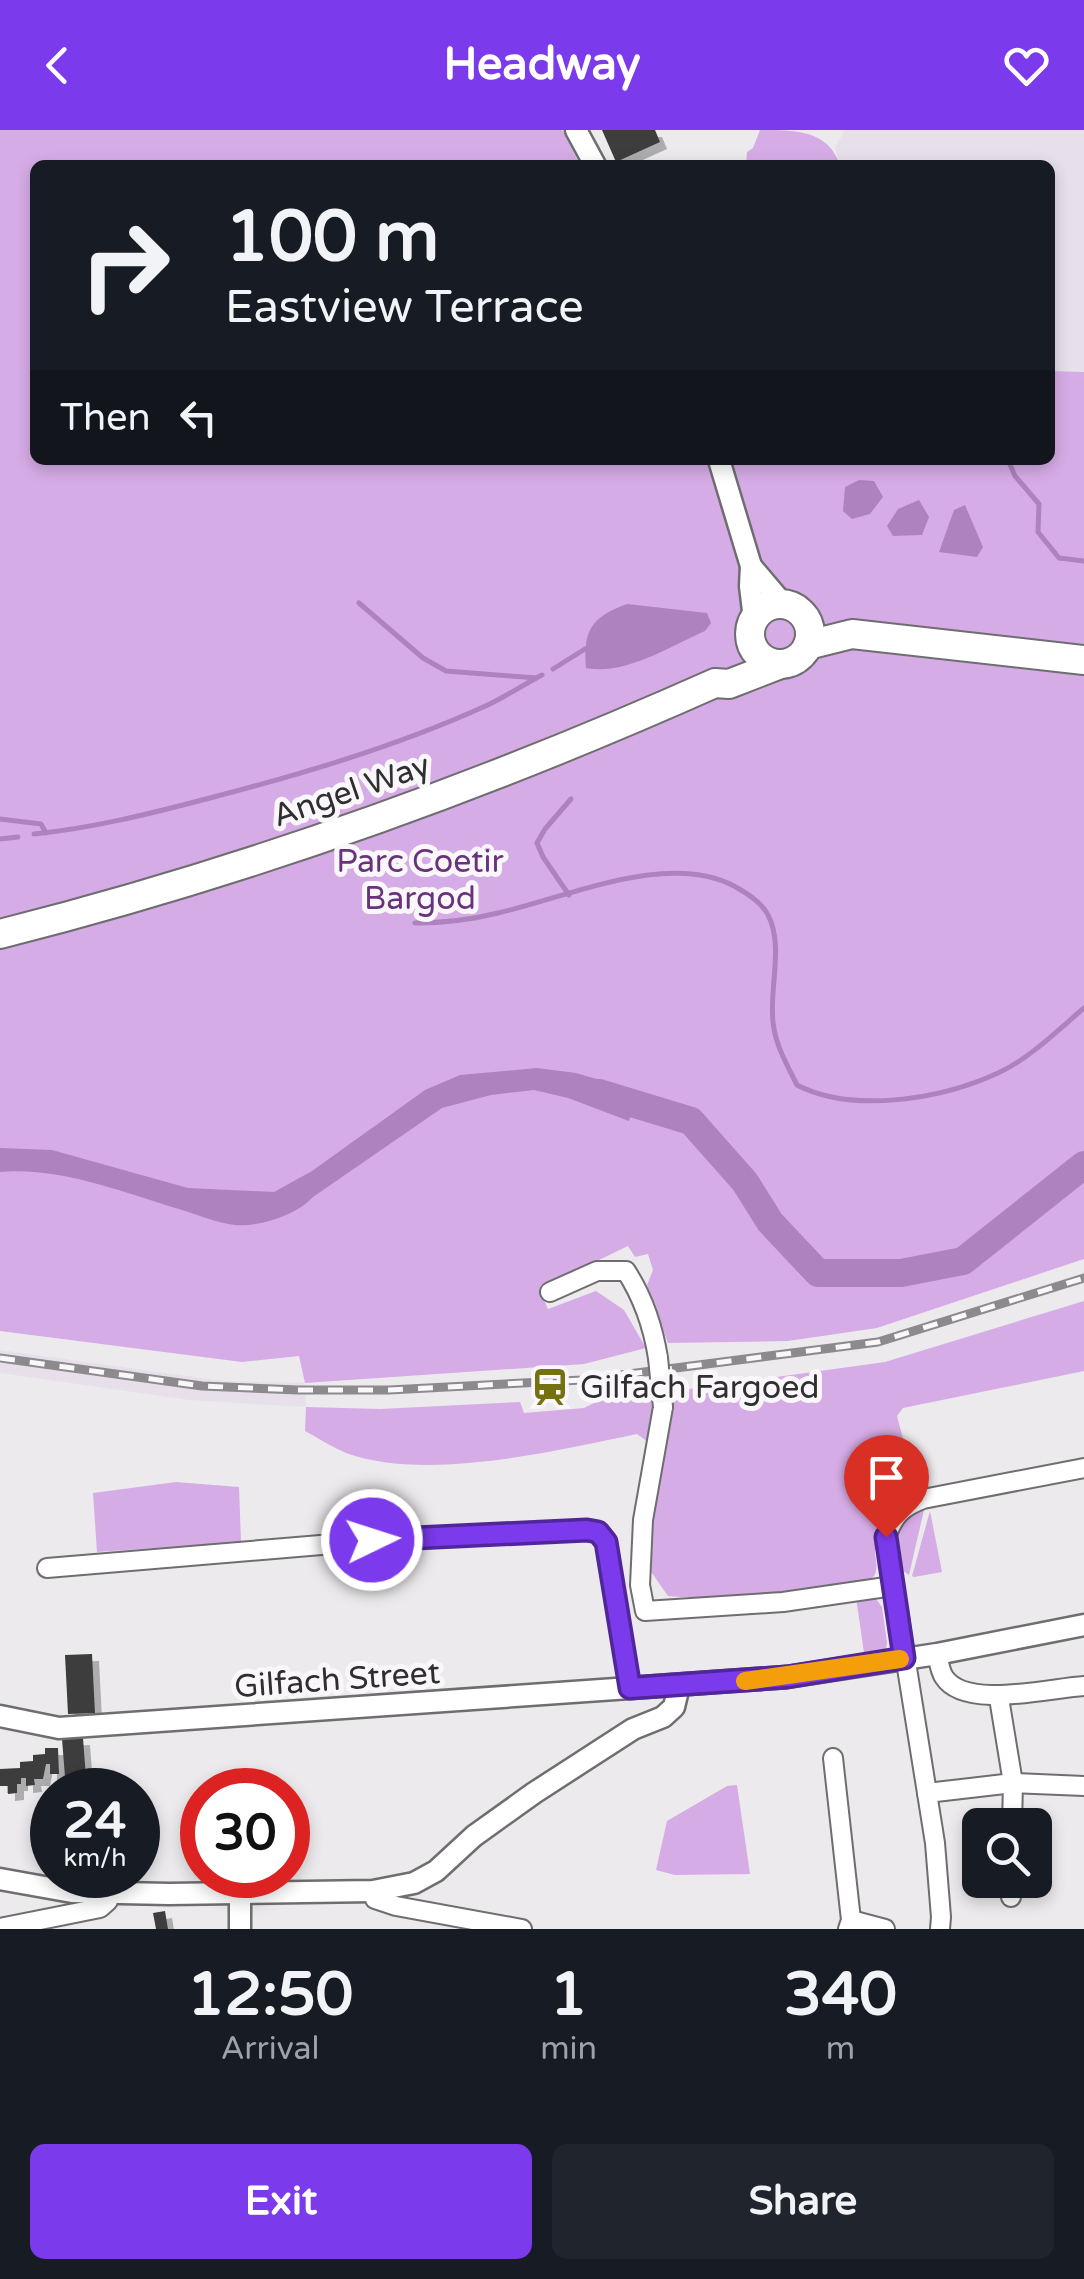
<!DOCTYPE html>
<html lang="en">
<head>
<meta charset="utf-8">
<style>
  body { margin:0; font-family:"Varela Round",sans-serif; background:#20242c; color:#f1f3f6; height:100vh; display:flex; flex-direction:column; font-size:38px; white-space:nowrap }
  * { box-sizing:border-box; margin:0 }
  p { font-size:32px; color:#9ea1a6 }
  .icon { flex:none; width:55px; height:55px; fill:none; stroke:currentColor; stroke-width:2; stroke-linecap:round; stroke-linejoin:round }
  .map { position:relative; height:1799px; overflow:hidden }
  .sheet { display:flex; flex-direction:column; background:#171b24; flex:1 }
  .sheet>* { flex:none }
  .hud { position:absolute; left:30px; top:30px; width:1025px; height:305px; border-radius:15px; box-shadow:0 5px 15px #0003; background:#171b24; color:#f1f3f6; overflow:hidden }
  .fabs { position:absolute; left:962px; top:1678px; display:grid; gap:20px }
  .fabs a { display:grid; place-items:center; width:90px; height:90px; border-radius:15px; background:#171b24; box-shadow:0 5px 15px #0003; font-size:50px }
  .speed { position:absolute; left:30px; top:1638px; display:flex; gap:20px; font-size:50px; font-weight:700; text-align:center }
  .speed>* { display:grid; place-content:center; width:130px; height:130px; border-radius:50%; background:#171b24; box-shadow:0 5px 15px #0003; line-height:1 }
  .speed small { font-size:25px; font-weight:400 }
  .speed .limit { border:15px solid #d22; background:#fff; color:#111 }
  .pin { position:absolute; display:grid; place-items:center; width:85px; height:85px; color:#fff; margin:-102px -42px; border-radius:50% 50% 50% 0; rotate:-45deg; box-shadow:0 0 10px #0007 }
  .pin .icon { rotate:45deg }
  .me { position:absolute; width:110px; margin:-55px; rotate:86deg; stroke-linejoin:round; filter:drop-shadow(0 0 8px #0008) }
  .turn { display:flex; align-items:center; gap:35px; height:210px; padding:0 30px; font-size:45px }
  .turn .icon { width:130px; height:130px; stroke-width:2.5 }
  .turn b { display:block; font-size:70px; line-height:85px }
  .then { display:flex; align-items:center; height:95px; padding:0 30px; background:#0003; gap:20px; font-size:38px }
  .eta { display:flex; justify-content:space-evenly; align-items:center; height:170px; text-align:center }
  .eta b { font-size:60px; font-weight:700; line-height:70px }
  .action { display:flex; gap:20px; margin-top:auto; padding:20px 30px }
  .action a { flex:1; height:115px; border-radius:15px; background:#7c3aed; color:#fff; font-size:40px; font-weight:700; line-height:115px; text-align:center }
  .action a+a { background:#20242c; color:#f1f3f6 }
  header { display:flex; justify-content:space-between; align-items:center; height:130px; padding:0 30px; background:#7c3aed; color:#fff; font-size:45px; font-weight:700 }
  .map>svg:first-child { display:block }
  .built { fill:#e7e0ea }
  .green { fill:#d6ace6 }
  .water { fill:#ae82bf }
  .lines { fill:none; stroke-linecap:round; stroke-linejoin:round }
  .stream { stroke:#ae82bf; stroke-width:5 }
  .river { stroke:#ae82bf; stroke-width:28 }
  .building { fill:#3e3c3e; filter:url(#shadow) }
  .minor-casing { stroke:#6f6d70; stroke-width:22 }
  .tertiary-casing { stroke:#6f6d70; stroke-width:25 }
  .primary-casing { stroke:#6f6d70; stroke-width:32 }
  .minor { stroke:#fff; stroke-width:18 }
  .tertiary { stroke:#fff; stroke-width:20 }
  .primary { stroke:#fff; stroke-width:28 }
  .rail-casing { stroke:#8c8a8c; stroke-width:9 }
  .rail { stroke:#faf7fb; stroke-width:5; stroke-dasharray:15; stroke-linecap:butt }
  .minor-bridge-casing { stroke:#6f6d70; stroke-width:22; stroke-linecap:butt }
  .minor-bridge { stroke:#fff; stroke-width:18 }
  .route-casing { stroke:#51269a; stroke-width:25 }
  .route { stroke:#7c3aed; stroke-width:18 }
  .slow { stroke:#f59e0b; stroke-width:18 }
  .labels { text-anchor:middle; stroke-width:10; stroke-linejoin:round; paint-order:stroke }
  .street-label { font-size:32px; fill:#302f30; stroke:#faf7fb }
  .park-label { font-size:32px; fill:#69327d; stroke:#faf7fb }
  .poi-label { font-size:32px; fill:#302f30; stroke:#faf7fb; text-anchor:start }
</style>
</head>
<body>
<header><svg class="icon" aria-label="back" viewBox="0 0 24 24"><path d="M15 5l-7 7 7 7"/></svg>Headway<svg class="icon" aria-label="heart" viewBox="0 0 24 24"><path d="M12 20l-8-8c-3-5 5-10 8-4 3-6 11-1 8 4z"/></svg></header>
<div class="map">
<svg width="1084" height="1799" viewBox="0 0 1084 1799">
  <defs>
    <filter id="shadow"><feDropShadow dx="7" dy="7" stdDeviation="0" flood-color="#0004"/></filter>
  </defs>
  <rect width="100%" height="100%" fill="#eceaed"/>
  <g class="built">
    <path d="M845,0H1084V242L1050,241V35H840L835,18Z"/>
    <path d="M0,1220L223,1251L305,1253L306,1277L189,1270L0,1243Z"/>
  </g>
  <g class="green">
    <path d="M0,0H562L578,31V35H35V330H1050V241L1084,242V1129L877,1198L788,1211L668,1213L647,1155L653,1140L648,1124L635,1127L628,1116L539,1159L548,1179L596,1161L624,1180L646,1218L584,1234L305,1253L299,1226L242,1232L0,1201Z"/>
    <path d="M760,0C796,0 828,0 840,35H746L747,22L753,18Z"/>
    <path d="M1084,1171V1241L903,1278L897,1286L915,1354C890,1373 874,1390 875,1424C876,1430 878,1440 874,1446C861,1466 695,1470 668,1466L647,1436L649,1393L663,1323L637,1304C555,1321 426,1352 346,1323C332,1317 318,1308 305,1301L306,1277L380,1279L520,1272L524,1283L584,1278L606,1267L674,1261L885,1232Z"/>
    <path d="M176,1352L239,1357L241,1412L97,1422L93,1363Z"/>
    <path d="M923,1375L924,1380L909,1445L899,1438C895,1403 893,1397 923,1375Z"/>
    <path d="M930,1381L942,1442L914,1447L912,1446Z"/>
    <path d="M873,1465L882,1477L887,1513L886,1519L864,1523L856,1467Z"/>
    <path d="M737,1655L750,1744L675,1745L656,1740L667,1691L727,1656Z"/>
  </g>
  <g class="water">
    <path d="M859,350L874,351L883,367L870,384L852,389L843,381L845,357Z"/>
    <path d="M919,370L929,387L922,405L893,406L887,396L898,379Z"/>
    <path d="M965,375L983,417L977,427L939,422L954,380Z"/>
    <path d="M627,474L707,483L711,493L705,501C671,516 624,546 586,538C583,500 591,487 627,474Z"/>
    <path d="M537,938L576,943L638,961L629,991L568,968L534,960L491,965L442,978L313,1067C297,1085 260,1097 235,1095C217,1093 199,1085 182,1080C124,1063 62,1037 0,1042V1018L52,1020L188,1058L274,1062L312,1041L425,960L460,945Z"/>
  </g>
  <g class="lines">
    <g class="stream">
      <path d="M1008,330L1015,346L1039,374L1038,402L1059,428L1084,431"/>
      <path d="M359,473L423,528L446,541L536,548"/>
      <path d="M553,539L585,519"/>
      <path d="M0,689L41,694L46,703"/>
      <path d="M34,704C93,698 149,684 206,669C299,645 394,617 481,578C502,569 521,556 542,545"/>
      <path d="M0,709L18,707"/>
      <path d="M569,765L543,727L537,713L545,699L571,669"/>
      <path d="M415,793C443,793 470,790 498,783C568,767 668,721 734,756C747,763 762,773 768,785C784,815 769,859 773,892C775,914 787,935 797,955C853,984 942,969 998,943C1029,929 1058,900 1084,878"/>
    </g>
    <path class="river" d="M599,963L691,991L745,1052L770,1092L818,1143H901L963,1131L1084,1035"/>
  </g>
  <g class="building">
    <path d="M602,0H655L660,12L616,32Z"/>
    <path d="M92,1524L95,1583L68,1584L65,1525Z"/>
    <path d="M83,1608L87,1660H66L62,1609Z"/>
    <path d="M45,1618H58L59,1644H50V1634H46L43,1649H34L35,1655L26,1656V1648H21V1654H17V1663L8,1664V1656H0V1639L20,1638V1632L33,1631V1625L45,1624Z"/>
    <path d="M165,1781L168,1799H156L153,1783Z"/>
  </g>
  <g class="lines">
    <g class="minor-casing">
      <g id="minor">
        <path d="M550,1162L597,1141H626C644,1169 653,1196 658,1228"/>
        <path d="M663,1277L643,1390L640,1455L645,1481L783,1472L893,1456"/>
        <path d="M47,1438L404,1408L587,1400L598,1402L606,1412L630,1558"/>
        <path d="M937,1524C939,1532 940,1541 944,1547C965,1580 1050,1558 1084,1556"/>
        <path d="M999,1568L1013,1653L1012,1695"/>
        <path d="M833,1628L851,1790L848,1799"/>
        <path d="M927,1663L1013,1653L1084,1656"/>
        <path d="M373,1761L375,1769L396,1776L522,1799"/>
        <path d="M1011,1767V1750"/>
        <path d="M851,1790L885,1799"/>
        <path d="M0,1798L100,1778L108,1771L109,1763"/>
        <path d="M940,1799L941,1787L935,1713L886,1407C894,1385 902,1377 923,1369L1084,1338"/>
      </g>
    </g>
    <g class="tertiary-casing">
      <g id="tertiary">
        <path d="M576,0L595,35"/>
        <path d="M719,330L751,436L750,456L754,489"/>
        <path d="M751,436L784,475"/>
        <path d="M0,1586L59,1598L787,1547L937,1524L1084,1495"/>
        <path d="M0,1749L72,1762L169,1764L373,1761L414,1753L436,1741L474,1706L534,1663L633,1599L663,1587L674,1577L679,1556"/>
        <path d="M240,1799V1763"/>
      </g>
    </g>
    <g class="primary-casing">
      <g id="primary">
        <circle cx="780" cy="504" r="30"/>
        <path d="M808,515L852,504L1084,530"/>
        <path d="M0,804C246,742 484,656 715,553L729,554L778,535"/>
      </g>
    </g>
    <use href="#minor" class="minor"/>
    <use href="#tertiary" class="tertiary"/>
    <use href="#primary" class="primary"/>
    <g class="rail-casing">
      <path id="rail" d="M0,1228L202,1256L298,1260H389L582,1250L878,1212L1084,1148"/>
    </g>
    <use href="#rail" class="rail"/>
    <g class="minor-bridge-casing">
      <path id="minor-bridge" d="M658,1228L663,1277"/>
    </g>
    <use href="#minor-bridge" class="minor-bridge"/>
  </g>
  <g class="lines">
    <g class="route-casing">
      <path id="route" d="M372,1410L587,1400L598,1402L606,1412L630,1558L787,1547L904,1528L886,1407"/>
    </g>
    <use href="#route" class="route"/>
    <path class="slow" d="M745,1551L900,1529"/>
  </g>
  <defs>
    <g id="station-bare" transform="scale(3)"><path d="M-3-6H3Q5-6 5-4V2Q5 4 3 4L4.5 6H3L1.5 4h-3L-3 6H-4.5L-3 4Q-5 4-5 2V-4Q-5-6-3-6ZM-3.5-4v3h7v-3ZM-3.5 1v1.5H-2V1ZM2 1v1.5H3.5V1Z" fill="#757010" stroke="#faf7fb" stroke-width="2.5" paint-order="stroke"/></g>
  </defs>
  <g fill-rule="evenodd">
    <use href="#station-bare" x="550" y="1257"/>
  </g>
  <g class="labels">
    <g class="street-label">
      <text transform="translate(351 660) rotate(-19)" y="11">Angel Way</text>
      <text transform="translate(337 1549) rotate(-4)" y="11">Gilfach Street</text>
    </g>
    <g class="park-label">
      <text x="420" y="742">Parc Coetir<tspan x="420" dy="37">Bargod</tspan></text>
    </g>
    <g class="poi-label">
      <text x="580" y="1268">Gilfach Fargoed</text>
    </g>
  </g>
</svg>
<div class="fabs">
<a><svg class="icon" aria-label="search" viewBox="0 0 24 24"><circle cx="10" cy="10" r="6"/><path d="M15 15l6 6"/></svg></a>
</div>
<div class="speed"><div>24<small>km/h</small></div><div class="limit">30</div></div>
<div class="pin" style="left:886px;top:1407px;background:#d93025"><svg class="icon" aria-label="arrive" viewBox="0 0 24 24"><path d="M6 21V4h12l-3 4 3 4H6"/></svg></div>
<svg class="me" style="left:372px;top:1410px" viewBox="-20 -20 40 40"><circle r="17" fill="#7c3aed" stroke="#fff" stroke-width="3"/><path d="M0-11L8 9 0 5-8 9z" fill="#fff"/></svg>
<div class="hud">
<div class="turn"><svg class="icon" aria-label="right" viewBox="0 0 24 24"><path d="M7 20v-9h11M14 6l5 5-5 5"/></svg><div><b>100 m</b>Eastview Terrace</div></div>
<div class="then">Then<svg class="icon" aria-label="left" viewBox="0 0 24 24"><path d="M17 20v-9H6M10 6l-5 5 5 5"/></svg></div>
</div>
</div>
<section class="sheet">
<div class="eta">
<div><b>12:50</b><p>Arrival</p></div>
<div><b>1</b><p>min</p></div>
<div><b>340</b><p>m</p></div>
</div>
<div class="action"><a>Exit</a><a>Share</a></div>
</section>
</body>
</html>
